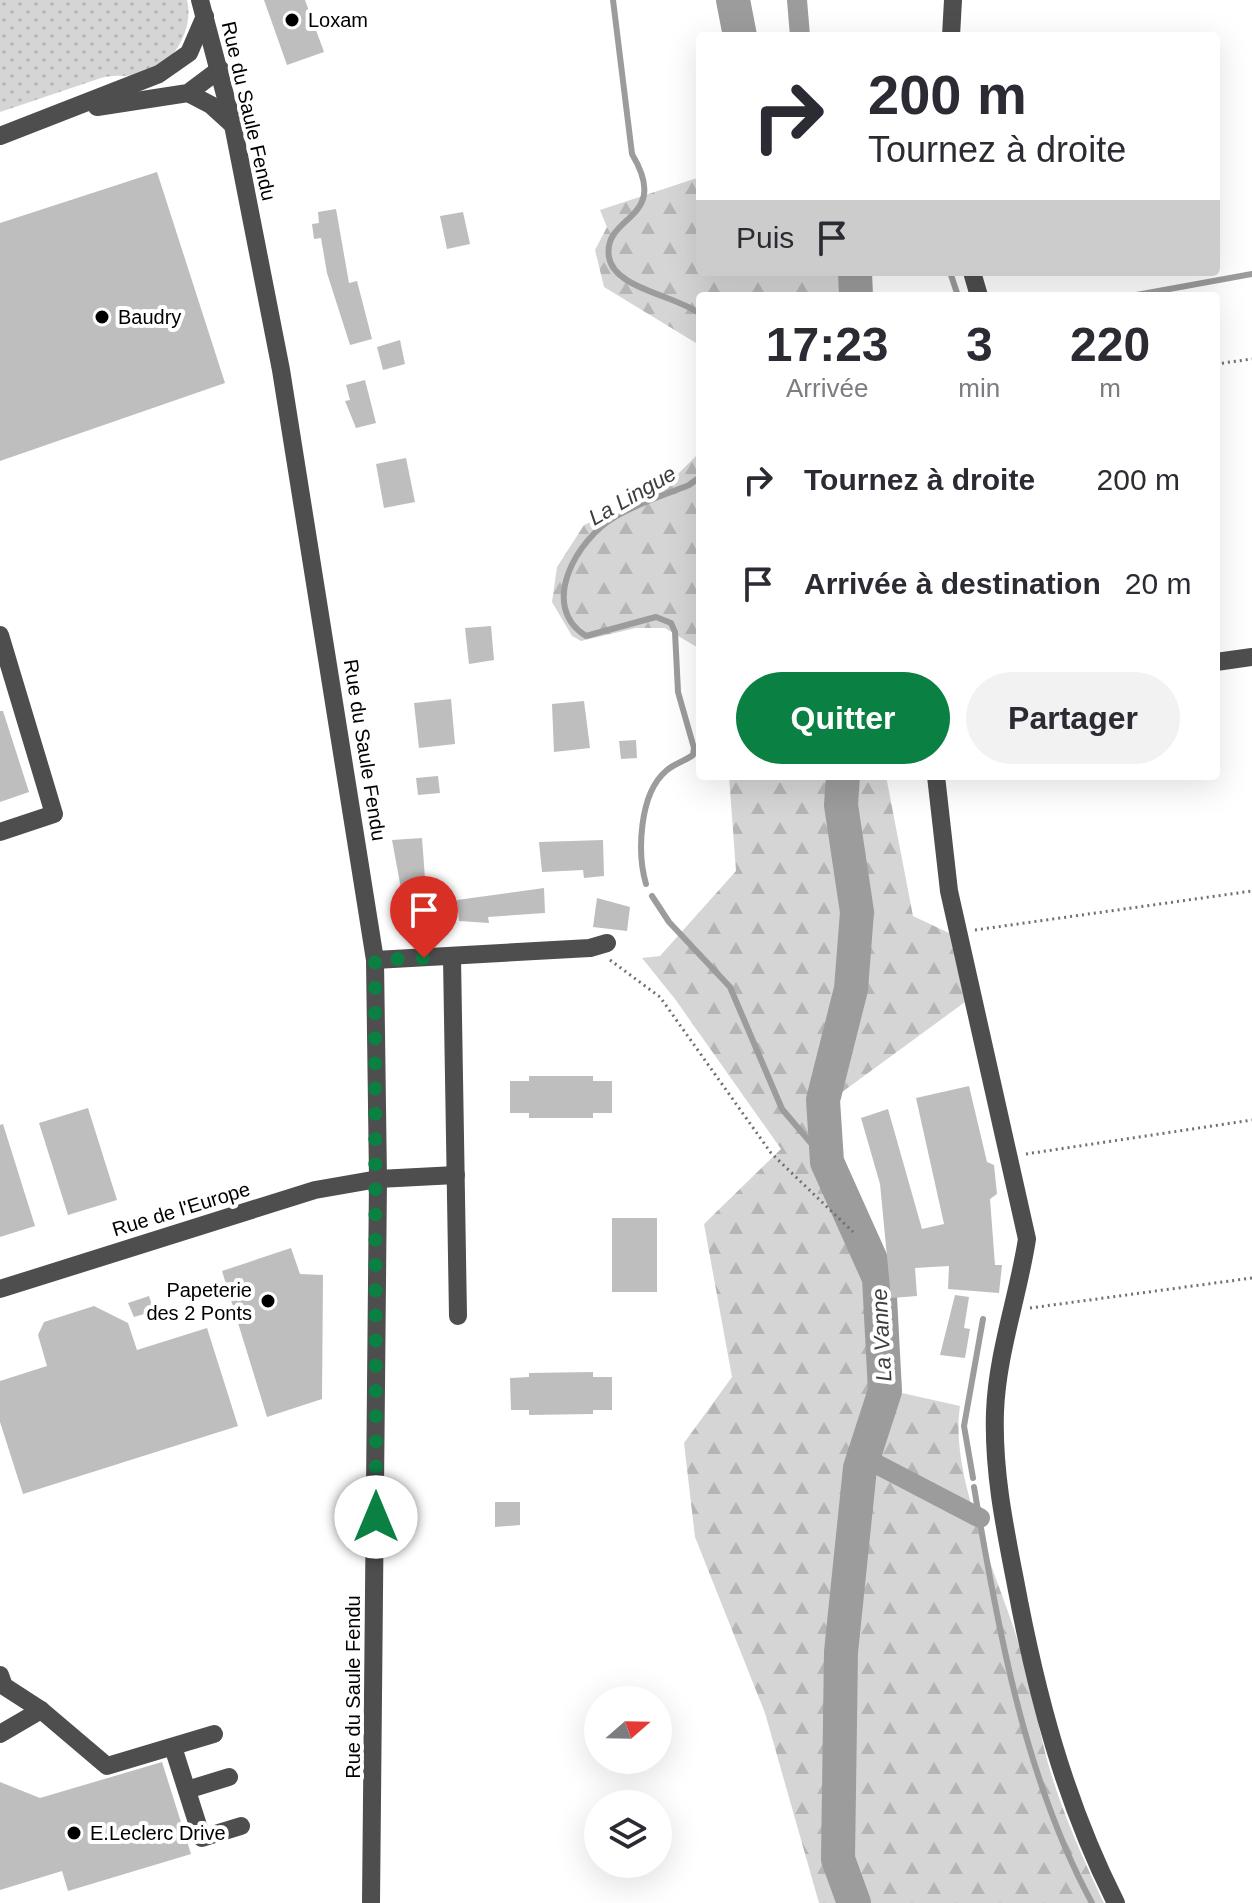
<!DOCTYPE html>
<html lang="fr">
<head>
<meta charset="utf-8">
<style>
  body { margin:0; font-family:Helvetica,sans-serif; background:#f2f2f3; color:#2b2b33; height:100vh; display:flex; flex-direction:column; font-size:30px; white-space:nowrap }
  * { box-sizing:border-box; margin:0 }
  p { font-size:26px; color:#7c7c81 }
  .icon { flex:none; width:44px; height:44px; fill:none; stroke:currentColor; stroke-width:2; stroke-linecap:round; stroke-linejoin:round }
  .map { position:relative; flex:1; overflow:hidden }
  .drawer { position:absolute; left:696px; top:292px; width:524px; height:488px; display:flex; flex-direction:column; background:#fff; border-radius:8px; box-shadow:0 8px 32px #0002 }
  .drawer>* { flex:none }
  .hud { position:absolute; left:696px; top:32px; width:524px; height:244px; border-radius:8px; box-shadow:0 8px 32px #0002; background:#fff; color:#2b2b33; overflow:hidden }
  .needle { width:52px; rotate:70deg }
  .buttons { position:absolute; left:584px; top:1686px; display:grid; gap:16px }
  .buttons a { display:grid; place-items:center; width:88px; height:88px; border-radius:50%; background:#fff; box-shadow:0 8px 32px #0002; font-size:40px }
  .pin { position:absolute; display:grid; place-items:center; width:68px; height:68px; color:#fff; margin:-82px -34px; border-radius:50% 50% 50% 0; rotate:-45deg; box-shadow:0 0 8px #0007 }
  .pin .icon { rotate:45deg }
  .me { position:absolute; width:88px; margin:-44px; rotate:0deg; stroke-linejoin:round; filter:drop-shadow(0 0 6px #0008) }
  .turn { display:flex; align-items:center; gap:28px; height:168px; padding:0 40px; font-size:36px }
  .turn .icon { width:104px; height:104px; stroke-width:2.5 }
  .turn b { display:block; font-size:56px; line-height:68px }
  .then { display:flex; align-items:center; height:76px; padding:0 40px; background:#0003; gap:16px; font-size:30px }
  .eta { display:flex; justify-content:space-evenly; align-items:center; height:136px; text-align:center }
  .eta b { font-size:48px; font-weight:800; line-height:56px }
  .button { display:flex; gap:16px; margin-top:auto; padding:16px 40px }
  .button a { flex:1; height:92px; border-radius:48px; background:#0b8043; color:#fff; font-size:32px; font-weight:800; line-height:92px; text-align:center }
  .button a+a { background:#f2f2f3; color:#2b2b33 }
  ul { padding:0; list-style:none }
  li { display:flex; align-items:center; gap:24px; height:104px; padding:0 40px }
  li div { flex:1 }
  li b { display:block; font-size:30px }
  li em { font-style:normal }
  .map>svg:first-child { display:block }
  .grass { fill:url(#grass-dots) }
  .forest { fill:url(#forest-firs) }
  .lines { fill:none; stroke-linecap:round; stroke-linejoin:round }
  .stream { stroke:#9c9c9c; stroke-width:6 }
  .canal { stroke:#9c9c9c; stroke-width:20 }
  .river { stroke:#9c9c9c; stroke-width:34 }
  .building { fill:#bebebe }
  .path { stroke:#707070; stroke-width:3; stroke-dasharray:2 4; stroke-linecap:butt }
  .minor { stroke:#4e4e4e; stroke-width:18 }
  .route { stroke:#0b8043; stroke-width:14; stroke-dasharray:0 25.2 }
  .poi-dot { fill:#000; stroke:#fff; stroke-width:3 }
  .labels { text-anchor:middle; stroke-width:8; stroke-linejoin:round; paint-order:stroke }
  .poi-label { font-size:20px; fill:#000; stroke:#fff; text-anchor:start }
  .street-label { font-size:20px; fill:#000; stroke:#fff }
  .water-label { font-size:22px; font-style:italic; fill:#3d3d3d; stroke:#fff }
</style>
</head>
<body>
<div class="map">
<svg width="1252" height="1903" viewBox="0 0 1252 1903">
  <defs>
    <pattern id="grass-dots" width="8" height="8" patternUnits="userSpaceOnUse" patternTransform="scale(2)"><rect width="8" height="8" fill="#d5d5d5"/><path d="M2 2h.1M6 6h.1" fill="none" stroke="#b5b5b5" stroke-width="1.8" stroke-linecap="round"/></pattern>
    <pattern id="forest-firs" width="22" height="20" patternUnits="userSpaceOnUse" patternTransform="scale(2)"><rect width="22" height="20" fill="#d5d5d5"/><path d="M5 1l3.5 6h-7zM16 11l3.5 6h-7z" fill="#b5b5b5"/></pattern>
  </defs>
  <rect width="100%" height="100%" fill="#fff"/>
  <path class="grass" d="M0,0H187C195,31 170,71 138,75C125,77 114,74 101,78C67,89 34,101 0,112Z"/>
  <g class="forest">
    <path d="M700,177V272H864L867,296H700V363L696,343L604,287L595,250L607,227L600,210Z"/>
    <path d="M700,452V649L665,628H636L581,641L572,636L552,602L557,567L584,525L665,487Z"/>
    <path d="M729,776H886L913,916L949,933L965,1002L834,1098L836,1159L886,1278L893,1391L960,1406C949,1477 1000,1580 1020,1648C1032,1687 1038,1728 1049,1767C1063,1814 1083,1859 1104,1903H819L765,1713L695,1537L684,1443L732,1377L704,1224L781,1149L675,999L642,958L660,956L736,871Z"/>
  </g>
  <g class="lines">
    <g class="stream">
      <path d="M613,0L632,154C672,221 602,214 609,257C614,289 676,295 700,314"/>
      <path d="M950,272L958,296"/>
      <path d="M1131,296L1252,274"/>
      <path d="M646,884C637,853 639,794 666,771C673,764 685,761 693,755L694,748L678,692L675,632L671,623L656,617L586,636C538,606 577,539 615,517C638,503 665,495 689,485L700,477"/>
      <path d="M652,896L669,922L730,987L782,1109L827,1162"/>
      <path d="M973,1478L964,1426L983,1319"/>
      <path d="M974,1487C997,1625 1025,1780 1092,1903"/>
    </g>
    <g class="canal">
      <path d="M797,0L800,36"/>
      <path d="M863,1457L980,1518"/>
    </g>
    <g class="river">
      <path d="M733,0L740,36"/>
      <path d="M855,272L856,296"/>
      <path d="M843,776L841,805L857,912L851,989L823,1100L827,1162L879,1278L885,1391L860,1468L841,1652L838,1859L854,1903"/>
    </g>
  </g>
  <g class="building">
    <path d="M264,0H305L324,52L287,65Z"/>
    <path d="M157,172L225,383L0,461V223Z"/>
    <path d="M336,209L349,283L357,281L372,339L350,345L327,273L321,238L314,239L312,224L319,223L318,212Z"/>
    <path d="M463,212L470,244L447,249L440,216Z"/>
    <path d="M400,340L405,364L383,370L377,347Z"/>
    <path d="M365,380L376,423L356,428L345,401L350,400L346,385Z"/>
    <path d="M406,458L415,502L384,508L376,464Z"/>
    <path d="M491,626L494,660L469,664L465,628Z"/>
    <path d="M451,699L455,744L419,748L414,703Z"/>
    <path d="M584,701L590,748L554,752L552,704Z"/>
    <path d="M0,711H3L29,792L0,802Z"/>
    <path d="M636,740L637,758L621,759L619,741Z"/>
    <path d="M438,776L440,793L418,795L416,778Z"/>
    <path d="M422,838L426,892L402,894L392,840Z"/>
    <path d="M603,840L604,876L584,878L583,870L542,872L539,842Z"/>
    <path d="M544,888L545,913L488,917L489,923L459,921L457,900Z"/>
    <path d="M597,898L630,907L627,931L593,927Z"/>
    <path d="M529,1076H593V1081H612V1113H593V1118H529V1113H510V1081H529Z"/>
    <path d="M969,1086L987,1162L994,1165L997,1194L990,1199L995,1265H1002L999,1293L948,1289L949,1266L915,1268L917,1296L891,1298L880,1184L861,1118L888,1109L922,1229L944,1224L916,1098Z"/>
    <path d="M88,1108L117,1200L68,1215L39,1123Z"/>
    <path d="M3,1124L35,1226L0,1237V1125Z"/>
    <rect x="612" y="1218" width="45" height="74"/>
    <path d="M291,1248L300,1274L323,1275L322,1399L267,1417L222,1271Z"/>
    <path d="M955,1295L969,1297L964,1328L970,1329L965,1358L940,1355Z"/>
    <path d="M149,1296L154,1311L134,1317L128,1303Z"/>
    <path d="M94,1306L128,1323L137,1350L207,1328L238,1426L23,1494L0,1422V1381L47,1366L38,1335L44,1322Z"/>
    <path d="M593,1372V1377H612V1410H593V1414L529,1415V1410H511L510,1378L529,1377V1373Z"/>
    <path d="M495,1502H520V1525L495,1527Z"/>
    <path d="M162,1762L191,1854L68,1891L62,1871L0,1890V1782L40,1798Z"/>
  </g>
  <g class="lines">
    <g class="path">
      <path d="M1216,364L1252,359"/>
      <path d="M975,930L1252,891"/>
      <path d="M610,960L660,997L771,1153L853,1232"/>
      <path d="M1026,1154L1252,1120"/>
      <path d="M1030,1308L1252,1278"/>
    </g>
    <g class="minor">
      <path d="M200,0L233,125L281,370L375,960L378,1179L371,1903"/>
      <path d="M951,36L953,0"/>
      <path d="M188,93L211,105L233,125"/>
      <path d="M97,107L188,93L220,69"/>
      <path d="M0,136L159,74L189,53L205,16"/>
      <path d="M972,272L979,296"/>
      <path d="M0,635L54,814L0,832"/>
      <path d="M1216,662L1252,657"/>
      <path d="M936,776L949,891L1027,1239C1018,1297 997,1354 995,1412C993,1469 1004,1524 1015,1580C1036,1693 1064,1800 1116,1903"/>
      <path d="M452,958L458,1316"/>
      <path d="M375,960L590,948L607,943"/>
      <path d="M0,1289L315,1190L378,1179L456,1175"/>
      <path d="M0,1675L4,1686L41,1710L107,1766L214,1734"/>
      <path d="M0,1734L41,1710"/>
      <path d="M173,1747L202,1838L241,1826"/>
      <path d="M187,1790L229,1777"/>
    </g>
  </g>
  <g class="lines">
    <path class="route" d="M376,1517L375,960L424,958"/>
  </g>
  <g class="poi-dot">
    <circle cx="292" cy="20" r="8"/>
    <circle cx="102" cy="317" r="8"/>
    <circle cx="268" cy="1301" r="8"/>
    <circle cx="74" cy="1833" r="8"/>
  </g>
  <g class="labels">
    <g class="poi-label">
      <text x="308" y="27">Loxam</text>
      <text x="118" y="324">Baudry</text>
      <text x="252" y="1297" text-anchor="end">Papeterie<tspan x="252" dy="23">des 2 Ponts</tspan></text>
      <text x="90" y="1840">E.Leclerc Drive</text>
    </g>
    <g class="street-label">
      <text transform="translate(249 111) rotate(77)" y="7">Rue du Saule Fendu</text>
      <text transform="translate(365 750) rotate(81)" y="7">Rue du Saule Fendu</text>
      <text transform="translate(181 1209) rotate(-17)" y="7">Rue de l'Europe</text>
      <text transform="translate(353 1687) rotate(-90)" y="7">Rue du Saule Fendu</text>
    </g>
    <g class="water-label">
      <text transform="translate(632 495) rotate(-30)" y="8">La Lingue</text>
      <text transform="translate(881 1335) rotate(-93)" y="8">La Vanne</text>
    </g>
  </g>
</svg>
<div class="buttons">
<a><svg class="needle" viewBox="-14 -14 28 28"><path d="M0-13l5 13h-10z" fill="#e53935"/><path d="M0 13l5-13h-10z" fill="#7c7c81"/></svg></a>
<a><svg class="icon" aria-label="layers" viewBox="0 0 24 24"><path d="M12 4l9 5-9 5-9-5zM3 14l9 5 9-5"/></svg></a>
</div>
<div class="pin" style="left:424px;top:958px;background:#d93025"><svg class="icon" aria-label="arrive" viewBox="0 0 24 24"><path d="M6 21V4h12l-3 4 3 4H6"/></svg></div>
<svg class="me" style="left:376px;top:1517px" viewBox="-20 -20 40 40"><circle r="19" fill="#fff"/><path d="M0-13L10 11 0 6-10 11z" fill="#0b8043"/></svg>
<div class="hud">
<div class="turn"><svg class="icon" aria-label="right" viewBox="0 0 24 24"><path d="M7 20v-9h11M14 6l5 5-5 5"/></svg><div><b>200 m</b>Tournez à droite</div></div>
<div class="then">Puis<svg class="icon" aria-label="arrive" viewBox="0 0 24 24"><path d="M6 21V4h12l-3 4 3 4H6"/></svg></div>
</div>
<section class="drawer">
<div class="eta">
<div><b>17:23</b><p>Arrivée</p></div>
<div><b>3</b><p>min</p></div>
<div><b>220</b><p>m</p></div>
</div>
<ul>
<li><svg class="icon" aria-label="right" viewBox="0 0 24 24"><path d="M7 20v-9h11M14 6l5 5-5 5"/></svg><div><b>Tournez à droite</b></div><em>200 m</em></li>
<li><svg class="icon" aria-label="arrive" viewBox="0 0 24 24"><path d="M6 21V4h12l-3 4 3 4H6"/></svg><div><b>Arrivée à destination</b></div><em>20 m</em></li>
</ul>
<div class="button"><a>Quitter</a><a>Partager</a></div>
</section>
</div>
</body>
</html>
